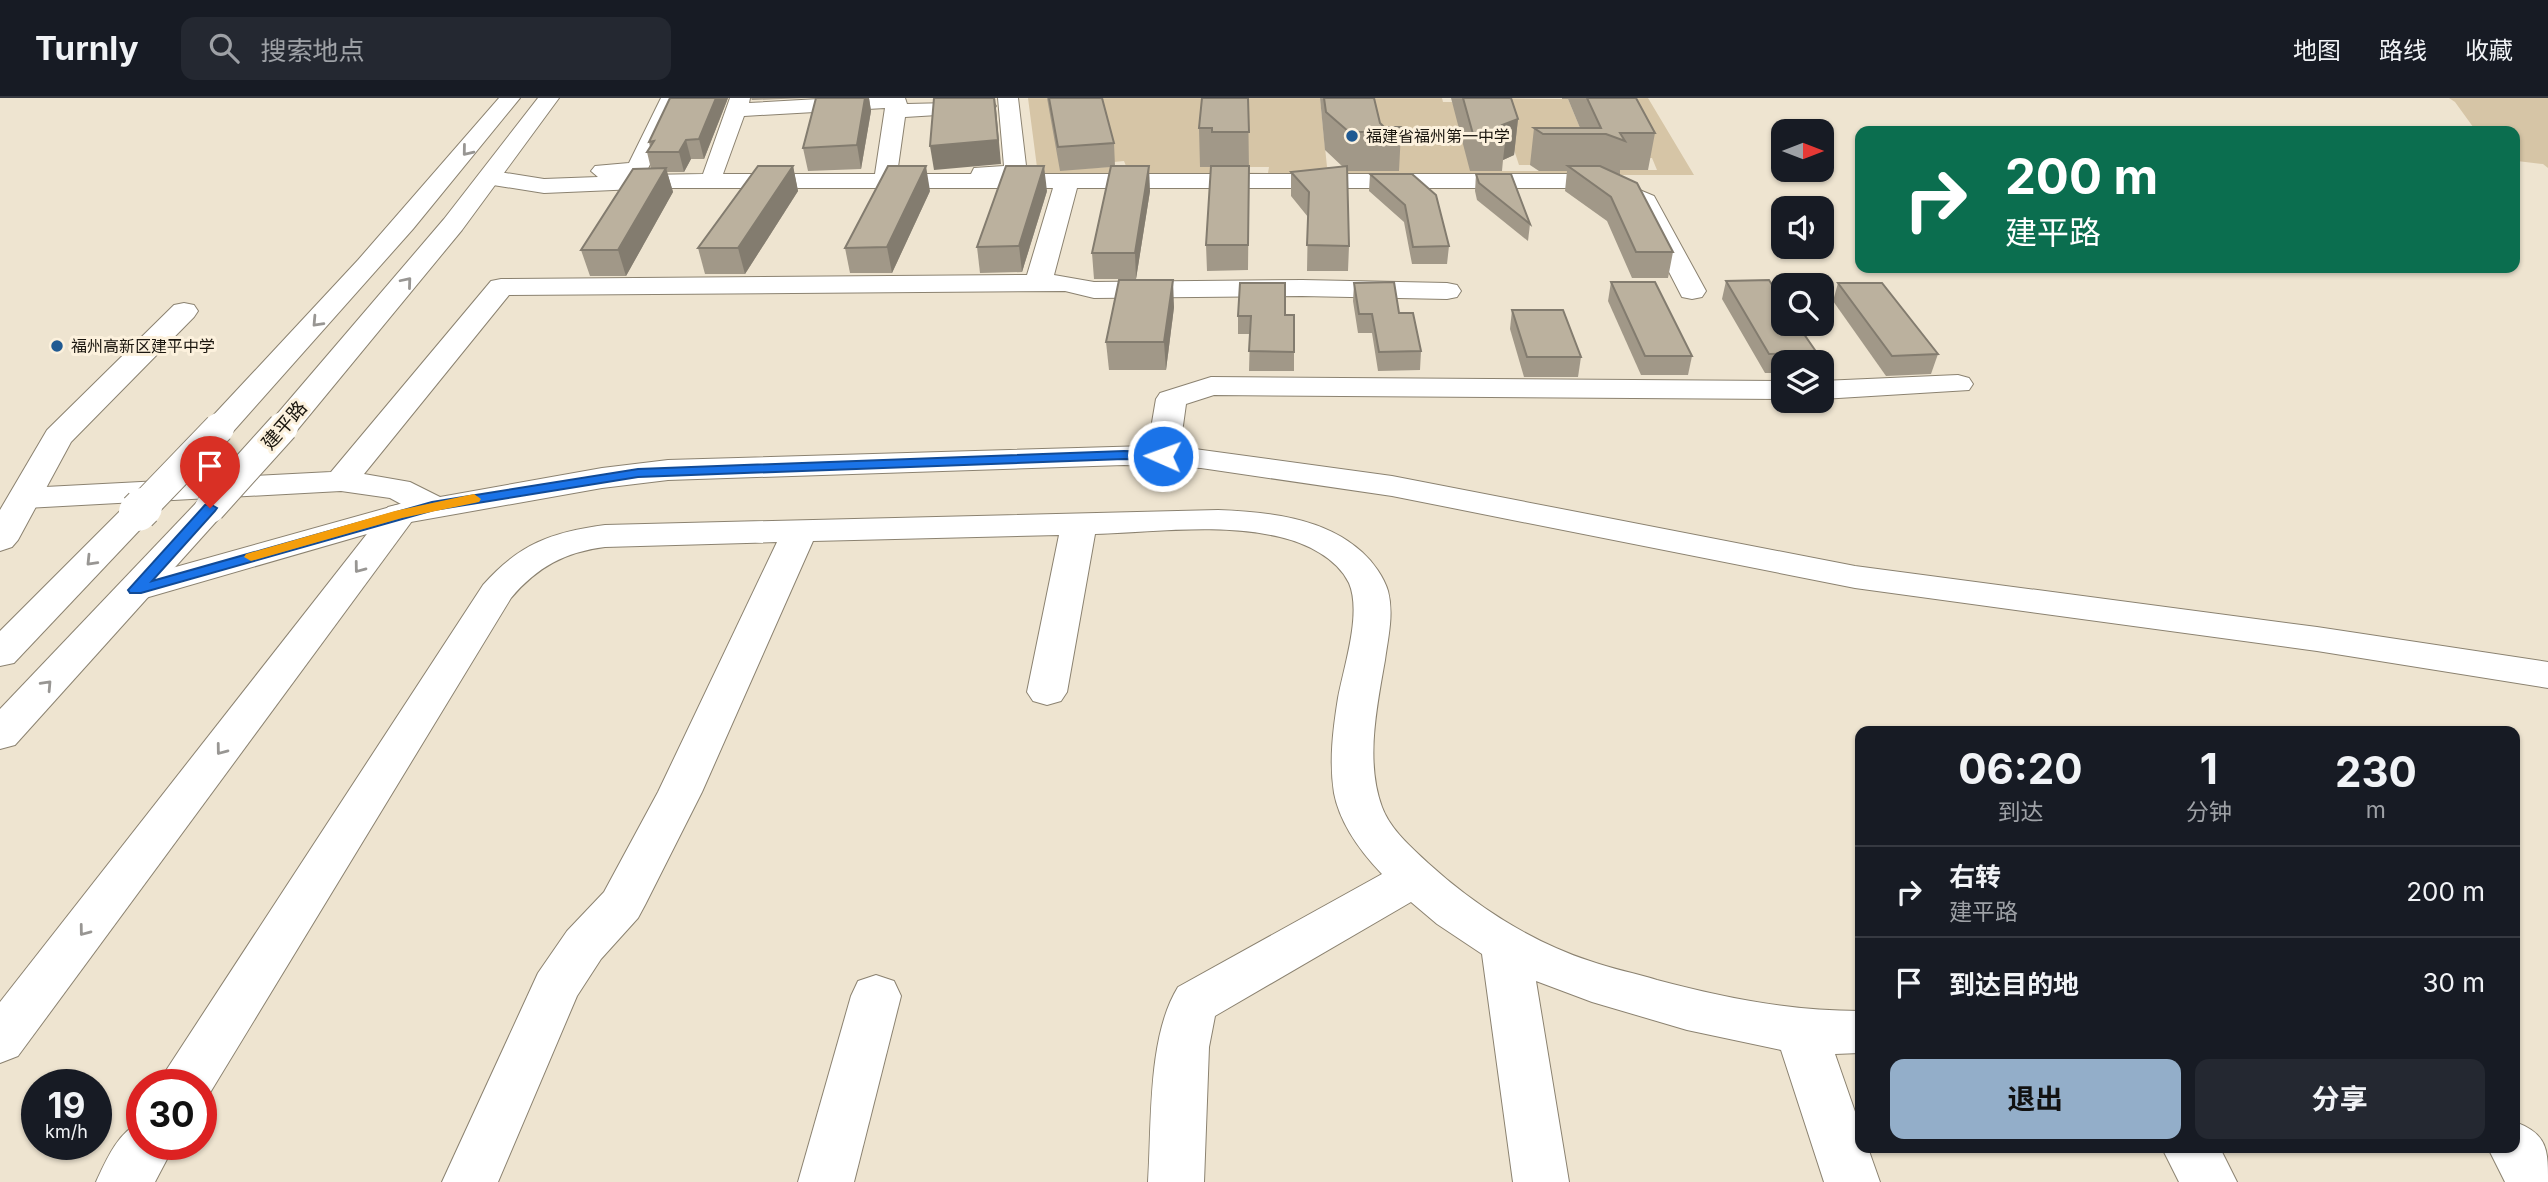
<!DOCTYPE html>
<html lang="zh">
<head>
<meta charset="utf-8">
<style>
  body { margin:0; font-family:Inter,"Noto Sans SC",sans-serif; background:#242831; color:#f1f3f6; height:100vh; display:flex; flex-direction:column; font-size:26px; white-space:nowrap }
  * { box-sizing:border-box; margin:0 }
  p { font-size:23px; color:#9ea1a6 }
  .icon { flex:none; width:38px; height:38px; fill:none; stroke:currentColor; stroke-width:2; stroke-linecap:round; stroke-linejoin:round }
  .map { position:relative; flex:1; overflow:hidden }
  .details { position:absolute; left:1855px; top:628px; width:665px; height:427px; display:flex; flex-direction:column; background:#171b24; border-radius:14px; box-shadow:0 2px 5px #0004 }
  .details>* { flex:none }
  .banner { position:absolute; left:1855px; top:28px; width:665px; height:147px; border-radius:14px; box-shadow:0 2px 5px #0004; background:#0b6e4f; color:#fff; overflow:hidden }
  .needle { width:46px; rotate:90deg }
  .tools { position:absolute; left:1771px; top:21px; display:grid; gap:14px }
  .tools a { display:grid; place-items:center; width:63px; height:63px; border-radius:14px; background:#171b24; box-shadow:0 2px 5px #0004; font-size:35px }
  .speed { position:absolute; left:21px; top:971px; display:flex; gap:14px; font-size:35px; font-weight:700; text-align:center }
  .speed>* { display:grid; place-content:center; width:91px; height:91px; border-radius:50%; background:#171b24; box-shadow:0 2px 5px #0004; line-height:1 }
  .speed small { font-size:18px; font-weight:400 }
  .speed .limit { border:10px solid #d22; background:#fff; color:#111 }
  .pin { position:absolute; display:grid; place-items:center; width:60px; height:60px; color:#fff; margin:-72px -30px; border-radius:50% 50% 50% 0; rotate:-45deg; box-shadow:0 0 7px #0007 }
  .pin .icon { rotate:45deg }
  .me { position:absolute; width:77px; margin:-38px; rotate:272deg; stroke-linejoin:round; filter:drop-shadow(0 0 5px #0008) }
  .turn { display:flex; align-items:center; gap:24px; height:147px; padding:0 35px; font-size:32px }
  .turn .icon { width:91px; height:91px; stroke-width:2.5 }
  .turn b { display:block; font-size:49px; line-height:60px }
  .eta { display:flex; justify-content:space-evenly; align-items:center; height:119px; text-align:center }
  .eta b { font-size:42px; font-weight:700; line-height:49px }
  .button { display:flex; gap:14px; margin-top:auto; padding:14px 35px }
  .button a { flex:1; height:80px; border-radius:14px; background:#93aec9; color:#111; font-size:28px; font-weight:700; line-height:80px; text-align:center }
  .button a+a { background:#242831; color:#f1f3f6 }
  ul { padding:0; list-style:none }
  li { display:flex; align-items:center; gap:21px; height:91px; padding:0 35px; border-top:2px solid #363941 }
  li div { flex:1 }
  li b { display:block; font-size:26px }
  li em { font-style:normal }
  header { display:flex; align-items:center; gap:42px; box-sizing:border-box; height:98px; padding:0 35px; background:#171b24; border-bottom:2px solid #363941 }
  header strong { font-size:33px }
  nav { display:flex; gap:38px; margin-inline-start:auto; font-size:24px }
  .search { width:490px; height:63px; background:#242831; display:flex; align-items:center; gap:18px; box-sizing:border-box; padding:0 24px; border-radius:14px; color:#9ea1a6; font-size:26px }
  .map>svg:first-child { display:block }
  .green { fill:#d6c5a6 }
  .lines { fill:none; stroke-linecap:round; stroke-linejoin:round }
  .minor-casing { stroke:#8b8270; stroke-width:2 }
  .tertiary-casing { stroke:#8b8270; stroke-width:2 }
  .trunk-casing { stroke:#8b8270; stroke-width:2 }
  .minor { fill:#fff; fill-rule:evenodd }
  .tertiary { fill:#fff; fill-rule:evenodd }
  .trunk { fill:#fff; fill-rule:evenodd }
  .trunk-bridge-far1-casing { stroke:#8b8270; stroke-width:32; stroke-linecap:butt }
  .trunk-bridge-casing { stroke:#8b8270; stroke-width:40; stroke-linecap:butt }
  .trunk-bridge-far1 { stroke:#fff; stroke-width:30 }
  .trunk-bridge { stroke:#fff; stroke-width:38 }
  .wall { fill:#a19888 }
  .shaded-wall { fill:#837c6f }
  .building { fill:#bbb19e; stroke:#837c6f; stroke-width:2 }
  .oneway { stroke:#989693 }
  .route { fill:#1a73e8; stroke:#114b97; stroke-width:2 }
  .slow { fill:#f59e0b }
  .poi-dot { fill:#205a92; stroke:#fcf1dd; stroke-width:2.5 }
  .labels { text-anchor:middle; stroke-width:6; stroke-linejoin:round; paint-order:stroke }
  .far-poi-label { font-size:16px; fill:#1a160f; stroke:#fcf1dd; text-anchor:start }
  .street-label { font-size:19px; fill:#1a160f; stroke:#fcf1dd }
</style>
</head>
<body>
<header>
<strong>Turnly</strong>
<div class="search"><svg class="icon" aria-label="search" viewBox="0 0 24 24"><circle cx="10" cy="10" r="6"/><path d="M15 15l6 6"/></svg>搜索地点</div>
<nav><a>地图</a><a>路线</a><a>收藏</a></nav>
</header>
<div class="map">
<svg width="2548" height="1084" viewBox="0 0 2548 1084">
  <rect width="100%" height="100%" fill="#eee4d0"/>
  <g class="green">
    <path d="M1028,0H1048L1060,68L1075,71L1126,68L1124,63L1114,64L1098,0H1204L1214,74L1268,75L1269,69H1247L1238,0H1320L1327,69H1340L1341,73H1398L1353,0H1442L1443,4H1452L1483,73H1542L1540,67H1519L1497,0L1568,1L1595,66L1617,72H1657L1652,60H1642L1612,0H1648L1694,77H1038Z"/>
    <path d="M2449,0H2548V70L2543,66L2517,63L2515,33H2476L2455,4Z"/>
  </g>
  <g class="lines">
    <g class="minor-casing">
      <g id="minor">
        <path d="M661,0H681L645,77L703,76L730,0H750L749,5L836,0H905L907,6L993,4L996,8L993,12L986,14L905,19L897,76H971L974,70L1004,68L998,0H1018L1027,76H1601L1654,98L1706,193L1702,199L1692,201L1682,199L1635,108L1597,90H1077L1054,177L1094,184L1302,182L1447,185L1457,187L1461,193L1457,199L1447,201L1302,198L1094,200L1065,193L509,197L364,376L410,384L440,399L602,370L668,362L1148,348L1156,301L1160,295L1211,279L1783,283V301L1214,297L1186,306L1180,349L1392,378L1855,468L2317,529L2548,564V590L2317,553L1855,490L1392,398L1201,370L1124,367L668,382L602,390L405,425L135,503L122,500L117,492L122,484L401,406L390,400L341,393L26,410L14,407L9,400L14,393L26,390L331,374L491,183L501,181L1027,177L1053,90H660L544,95L493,87L485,85L481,80L485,75L493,73L544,81L598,79L591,73L595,68L629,65ZM885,10L875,76H723L744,18Z"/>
        <path d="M1958,277L1969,280L1973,286L1969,292L1822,301V283Z"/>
        <path d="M1218,412C1267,414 1324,419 1362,454C1373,464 1384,479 1388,493C1394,516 1388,540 1385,562C1377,608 1365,663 1382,709C1390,731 1411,749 1428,765C1474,807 1531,844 1590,863C1612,871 1635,875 1657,882C1725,900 1790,913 1860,913V955L1835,956L1860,1028V1050H1868L1880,1084H1824L1781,952L1687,932L1592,904L1536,883L1569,1084H1513L1482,856L1437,826L1411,804L1215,918L1209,949L1204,1084H1148C1152,1026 1147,939 1178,889L1382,776C1361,754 1340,726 1334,695C1329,663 1333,631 1338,600C1344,568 1362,515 1349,485C1337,460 1306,445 1280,439C1221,425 1155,434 1095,436L1067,594L1061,603L1047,607L1033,603L1027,594L1059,437L813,443L702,694L645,807L638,820L601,861L577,898L498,1084H442L538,875L567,833L604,794L658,694L777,444L605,449C565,454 537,469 511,500L205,1003L201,1005V987H159L167,971L483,487C519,446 552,434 605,427Z"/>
        <path d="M876,877L894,883L901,898L854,1084H798L851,898L858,883Z"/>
        <path d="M142,1024V1046H175L155,1084H96C106,1062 119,1032 142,1024Z"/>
        <path d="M2515,1024C2548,1036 2548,1052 2548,1084H2505L2488,1050H2515Z"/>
        <path d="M2162,1050H2220L2237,1084H2179Z"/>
      </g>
    </g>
    <g class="tertiary-casing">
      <g id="tertiary">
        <path d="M184,205L194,207L198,213L194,219L71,344L18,442L12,449L0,453V412L47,332L174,207Z"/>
        <path d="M400,406L412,409L417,416L412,423L18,958L0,965V904L388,409Z"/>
      </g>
    </g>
    <g class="trunk-casing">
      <g id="trunk">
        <path d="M499,0H520L413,131L230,337L219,339L208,337L203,330L208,323L358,162Z"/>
        <path d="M538,0H559L462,132L294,336L283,338L272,336L267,329L272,322L444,121Z"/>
        <path d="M210,400L222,403L227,410L222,417L15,647L0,651V611L198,403Z"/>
        <path d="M138,404L150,407L155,414L150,421L14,565L0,568V533L126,407Z"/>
      </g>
    </g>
    <use href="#minor" class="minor"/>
    <use href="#tertiary" class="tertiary"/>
    <use href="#trunk" class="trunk"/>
    <g class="trunk-bridge-far1-casing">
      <g id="trunk-bridge-far1">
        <path d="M142,410L219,330"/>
        <path d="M210,410L283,329"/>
      </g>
    </g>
    <g class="trunk-bridge-casing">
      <path id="trunk-bridge" d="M138,414L143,409"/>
    </g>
    <use href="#trunk-bridge-far1" class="trunk-bridge-far1"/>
    <use href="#trunk-bridge" class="trunk-bridge"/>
  </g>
  <g class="wall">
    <path d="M670,0H728L704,61H691L684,74H667L673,94L626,178H590L581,152L651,71L647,54L650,49L649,44Z"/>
    <path d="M751,0H807L752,2Z"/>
    <path d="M816,0H869L871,13L861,71L808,73L803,50Z"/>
    <path d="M1047,0H1102L1114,45L1115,68L1150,93L1136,181H1094L1092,155L1111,69L1060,73Z"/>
    <path d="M1248,0L1249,73L1248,172L1207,173L1206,147L1211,69H1200L1199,30Z"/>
    <path d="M1320,0H1374L1380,25L1384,29L1401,34L1399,73H1348L1347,72L1349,148L1348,173H1307L1308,119L1291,98V74L1343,69L1325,52Z"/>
    <path d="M1451,0H1511L1518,21L1514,57L1503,62L1502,73H1470Z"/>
    <path d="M1562,0H1636L1655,35L1648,72H1620V77L1673,154L1668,180H1632L1607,123L1565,93L1567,73H1539L1530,67L1534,30H1580L1568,1H1562Z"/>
    <path d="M793,68L798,93L745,176H705L698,150Z"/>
    <path d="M1370,76L1436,97L1449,148L1447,166H1412L1404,124L1369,93Z"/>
    <path d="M1476,76L1530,126L1528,143L1477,102L1475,93Z"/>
    <path d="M930,93L892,175H850L845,150Z"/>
    <path d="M1047,93L1022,174L980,175L977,149Z"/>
    <path d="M1726,183L1817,255L1815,264H1783V275H1765L1722,201Z"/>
    <path d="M1611,184L1692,258L1688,277H1641L1608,203Z"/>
    <path d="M1354,185L1399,215L1421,253L1420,272L1378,273L1372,235H1358L1353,203Z"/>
    <path d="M1838,185L1938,256L1931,276L1886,278L1833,203Z"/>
    <path d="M1174,209L1166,272H1109L1106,244Z"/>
    <path d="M1512,212L1581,259L1578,279H1524L1510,231Z"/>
    <path d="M1294,217V273H1249L1250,236H1238V218Z"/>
  </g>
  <g class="shaded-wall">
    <path d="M716,0H728L704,61L699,41Z"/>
    <path d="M865,0H869L871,13L861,71L857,47Z"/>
    <path d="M995,0L1001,66L934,72L930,48Z"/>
    <path d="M1518,21L1514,57L1503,62L1506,36L1502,27Z"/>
    <path d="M686,42L691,61L684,74L679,54Z"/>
    <path d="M793,68L798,93L745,176L738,150Z"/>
    <path d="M926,68L930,93L892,175L887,149Z"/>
    <path d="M1044,68L1047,93L1022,174L1019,148Z"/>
    <path d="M1149,68L1150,93L1136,181L1135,155Z"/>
    <path d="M666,70L673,94L626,178L618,152Z"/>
    <path d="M1173,182L1174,209L1166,272L1164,244Z"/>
  </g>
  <g class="building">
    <path d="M670,0H716L699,41L686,42L679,54H647L654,43L649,44Z"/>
    <path d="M816,0H865L857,47L803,50Z"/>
    <path d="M934,0H994L998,42L930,48Z"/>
    <path d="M1049,0H1102L1114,45L1058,49Z"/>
    <path d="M1202,0H1248L1249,34H1212V30H1199Z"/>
    <path d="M1324,0H1374L1380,25L1384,29H1401V34H1349L1326,14Z"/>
    <path d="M1463,0H1511L1518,21L1502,27L1506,36H1473Z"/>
    <path d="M1587,0H1636L1655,35H1620L1625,43L1606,36H1543L1534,30H1601Z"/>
    <path d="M758,68H793L738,150H698Z"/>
    <path d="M888,68H926L887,149L845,150Z"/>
    <path d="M1006,68H1044L1019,148L977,149Z"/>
    <path d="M1111,68H1149L1135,155H1092Z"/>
    <path d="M1211,68H1249L1248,147H1206Z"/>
    <path d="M1347,68L1349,148L1307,147L1309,94L1291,74Z"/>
    <path d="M1568,68H1600L1637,85L1673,154H1636L1611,99Z"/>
    <path d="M666,70L618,152H581L633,71Z"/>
    <path d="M1370,76H1412L1436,97L1449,148L1413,149L1405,107Z"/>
    <path d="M1476,76H1511L1530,126L1479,85Z"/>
    <path d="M1119,182H1173L1164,244H1106Z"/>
    <path d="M1769,182L1783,204V226H1797L1817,255L1769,256L1726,183Z"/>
    <path d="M1394,184L1399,215H1413L1421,253L1379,254L1372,216H1359L1354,185Z"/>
    <path d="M1611,184H1655L1692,258H1645Z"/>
    <path d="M1240,185H1285V217H1294V254L1249,253L1251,218H1238Z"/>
    <path d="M1838,185H1882L1938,256L1892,258Z"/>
    <path d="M1512,212H1563L1581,259H1527Z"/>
  </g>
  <defs><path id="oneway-chevron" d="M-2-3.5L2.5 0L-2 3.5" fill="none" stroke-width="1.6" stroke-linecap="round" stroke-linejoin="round" transform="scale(1.75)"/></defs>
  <g class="oneway">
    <use href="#oneway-chevron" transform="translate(467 53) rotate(129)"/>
    <use href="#oneway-chevron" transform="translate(407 184) rotate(-50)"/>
    <use href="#oneway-chevron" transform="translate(317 224) rotate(133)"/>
    <use href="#oneway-chevron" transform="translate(91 463) rotate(134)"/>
    <use href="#oneway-chevron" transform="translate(359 470) rotate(127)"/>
    <use href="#oneway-chevron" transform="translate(47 587) rotate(-47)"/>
    <use href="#oneway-chevron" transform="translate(221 652) rotate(127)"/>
    <use href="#oneway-chevron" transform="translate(84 833) rotate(127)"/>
  </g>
  <path class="route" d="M1124,353L1163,354L1170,358L1163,362L1124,361L638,379L434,412L141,495H130L128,492L205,407L210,406L217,410L215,413L152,483L432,404L638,371Z"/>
  <path class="slow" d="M474,396L481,401L479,404L402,420L251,463L244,459L246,456L395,413Z"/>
  <g class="poi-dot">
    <circle cx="1352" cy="38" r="7"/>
    <circle cx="57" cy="248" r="7"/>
  </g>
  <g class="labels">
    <g class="far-poi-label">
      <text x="1366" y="44">福建省福州第一中学</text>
      <text x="71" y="254">福州高新区建平中学</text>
    </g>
    <g class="street-label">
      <text transform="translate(284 327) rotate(-49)" y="7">建平路</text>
    </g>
  </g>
</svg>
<div class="tools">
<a><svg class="needle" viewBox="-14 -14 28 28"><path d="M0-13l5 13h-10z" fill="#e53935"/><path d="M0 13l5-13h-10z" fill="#9ea1a6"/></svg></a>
<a><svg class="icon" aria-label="sound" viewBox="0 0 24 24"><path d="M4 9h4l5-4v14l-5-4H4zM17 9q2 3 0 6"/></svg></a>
<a><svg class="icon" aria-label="search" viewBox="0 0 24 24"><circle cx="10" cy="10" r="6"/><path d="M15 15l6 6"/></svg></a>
<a><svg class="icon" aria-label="layers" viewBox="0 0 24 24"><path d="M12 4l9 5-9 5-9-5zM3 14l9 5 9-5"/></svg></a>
</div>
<div class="speed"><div>19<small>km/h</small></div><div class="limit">30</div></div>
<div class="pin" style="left:210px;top:410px;background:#d93025"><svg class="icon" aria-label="arrive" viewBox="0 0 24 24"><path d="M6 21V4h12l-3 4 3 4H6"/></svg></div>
<svg class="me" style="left:1163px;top:358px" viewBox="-20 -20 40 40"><circle r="17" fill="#1a73e8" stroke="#fff" stroke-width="3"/><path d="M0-11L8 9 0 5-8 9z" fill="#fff"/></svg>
<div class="banner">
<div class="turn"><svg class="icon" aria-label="right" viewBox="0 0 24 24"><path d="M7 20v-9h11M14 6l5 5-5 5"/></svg><div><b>200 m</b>建平路</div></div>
</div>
<section class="details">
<div class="eta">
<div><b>06:20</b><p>到达</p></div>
<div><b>1</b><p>分钟</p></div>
<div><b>230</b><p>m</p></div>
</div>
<ul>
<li><svg class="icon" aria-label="right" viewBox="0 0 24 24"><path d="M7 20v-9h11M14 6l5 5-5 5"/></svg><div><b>右转</b><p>建平路</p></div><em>200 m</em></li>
<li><svg class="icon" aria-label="arrive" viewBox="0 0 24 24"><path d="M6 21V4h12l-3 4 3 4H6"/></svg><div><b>到达目的地</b></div><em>30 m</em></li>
</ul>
<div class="button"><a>退出</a><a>分享</a></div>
</section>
</div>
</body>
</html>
